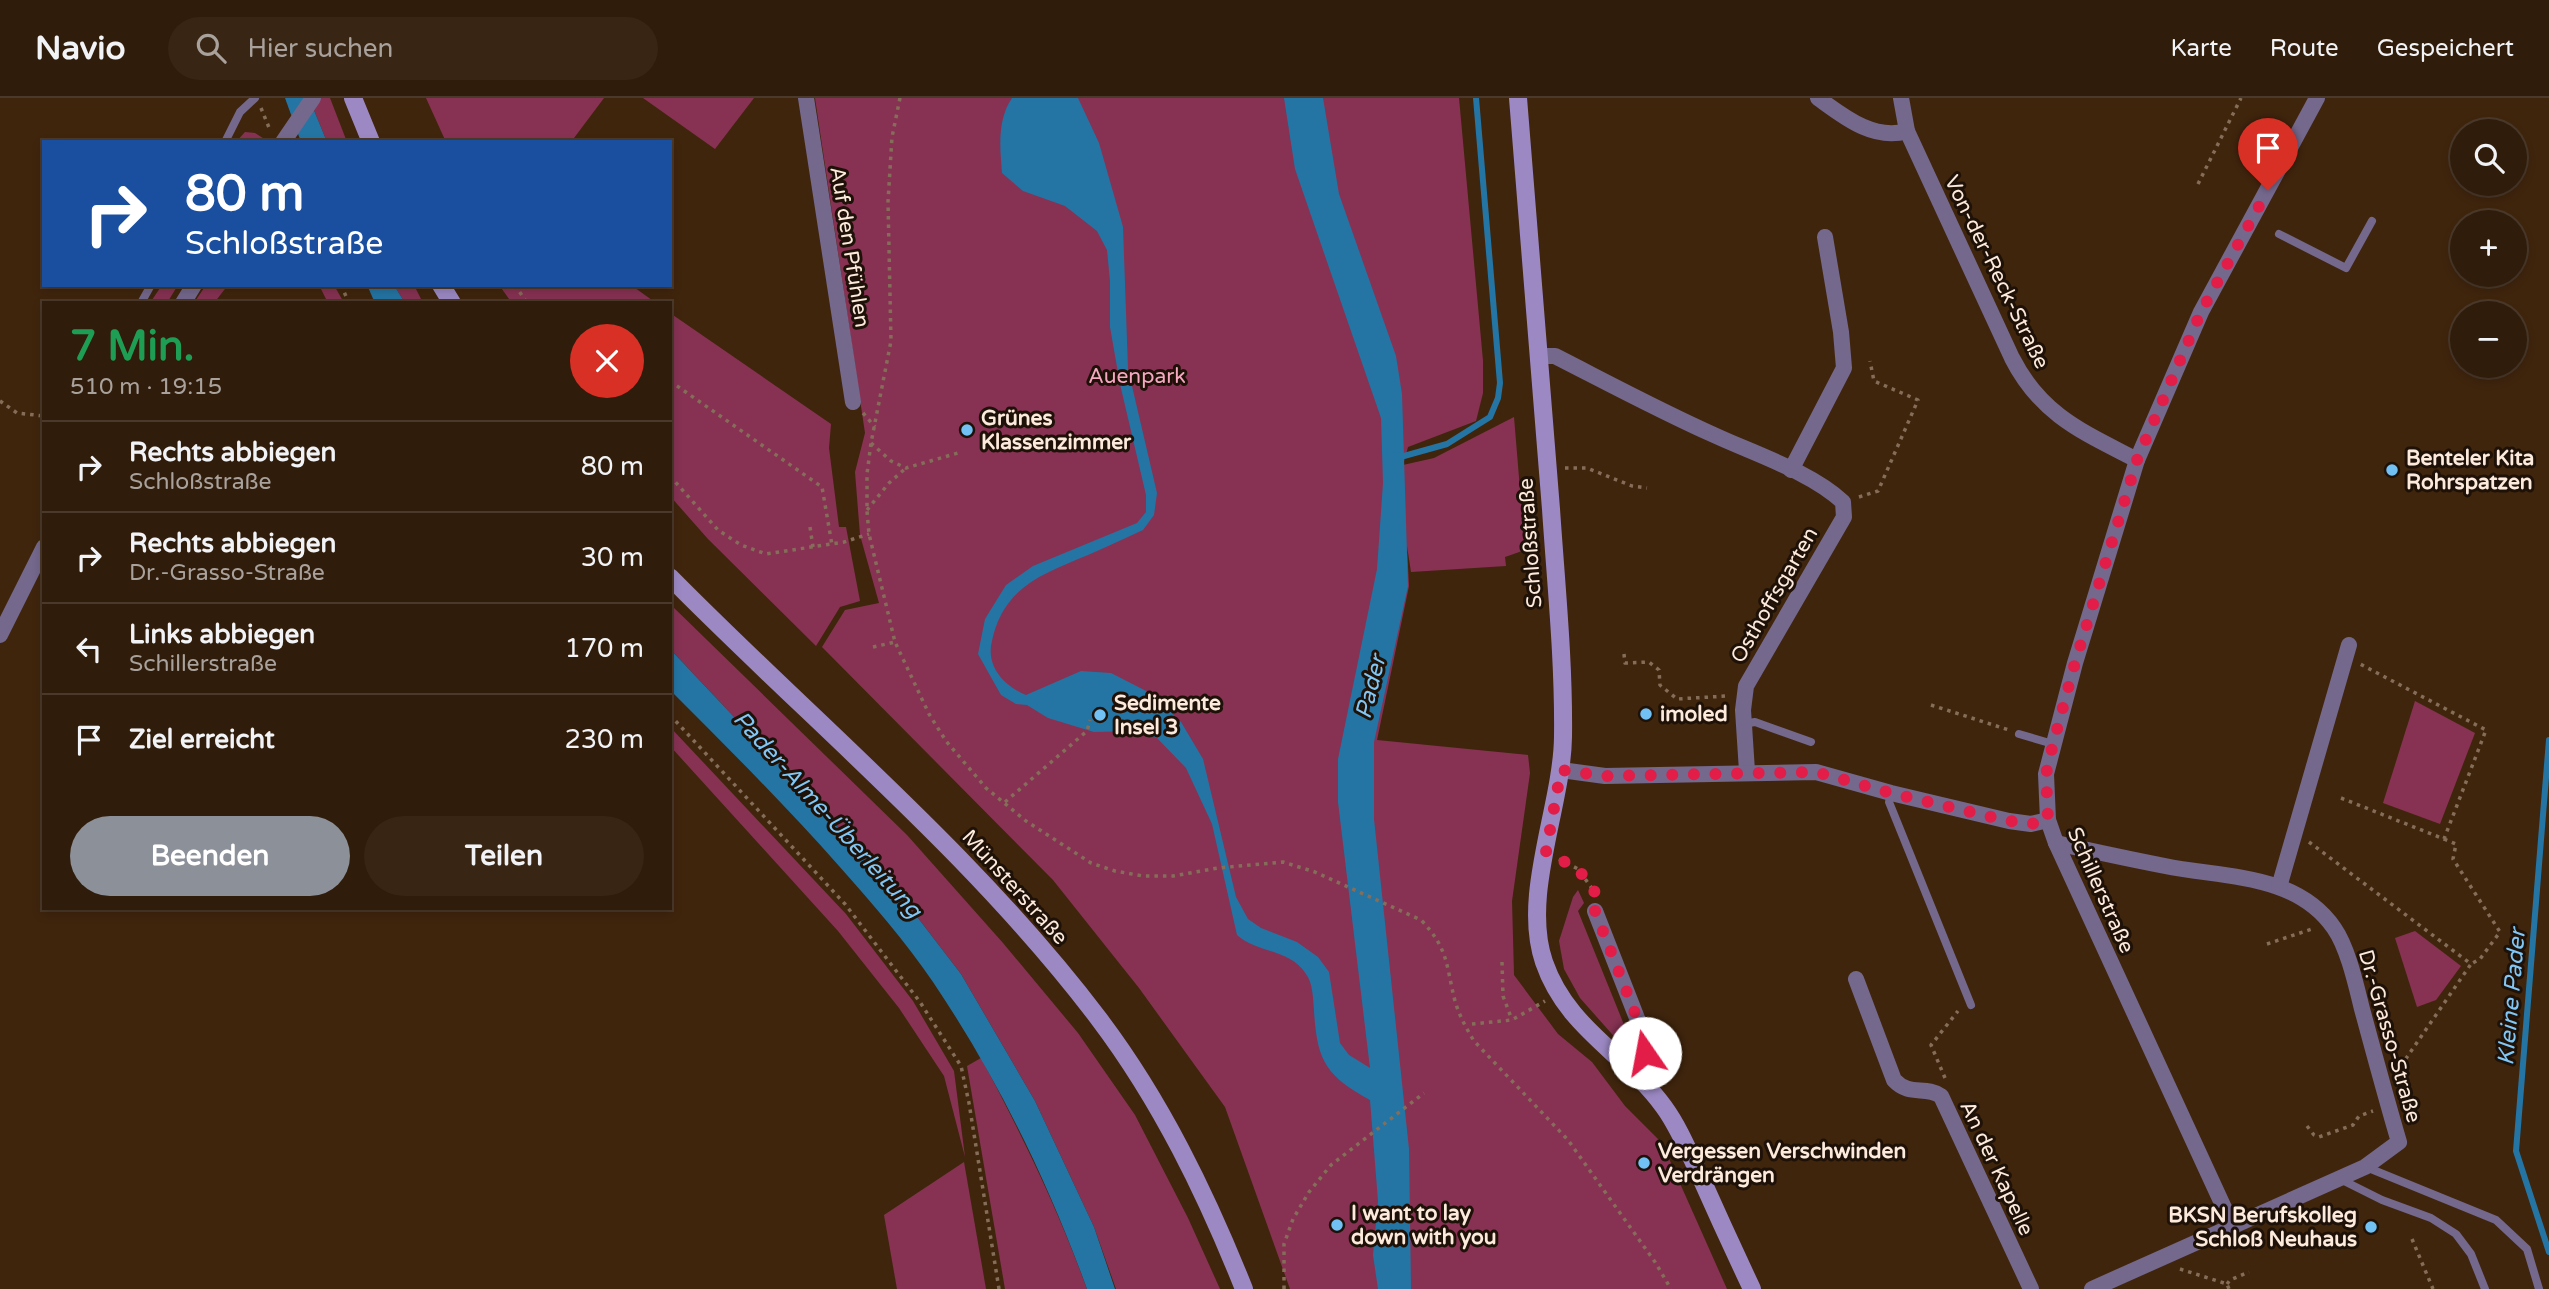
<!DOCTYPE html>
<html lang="de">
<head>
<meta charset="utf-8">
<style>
  body { margin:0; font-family:"Varela Round",sans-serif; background:#382513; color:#f1f3f6; height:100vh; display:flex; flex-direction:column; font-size:26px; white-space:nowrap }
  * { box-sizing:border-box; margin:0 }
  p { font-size:23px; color:#a8a19c }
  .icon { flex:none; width:38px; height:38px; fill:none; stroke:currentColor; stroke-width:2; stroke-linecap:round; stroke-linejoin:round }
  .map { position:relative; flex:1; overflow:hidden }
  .side { position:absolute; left:42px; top:203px; width:630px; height:609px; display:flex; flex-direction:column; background:#301c0a; border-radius:0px; box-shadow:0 4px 10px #0003,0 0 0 2px #4b3a2b }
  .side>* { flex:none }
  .hud { position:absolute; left:42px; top:42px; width:630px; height:147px; border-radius:0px; box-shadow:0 4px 10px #0003,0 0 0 2px #4b3a2b; background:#1a4fa0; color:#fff; overflow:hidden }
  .buttons { position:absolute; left:2450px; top:21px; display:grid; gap:14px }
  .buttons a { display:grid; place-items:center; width:77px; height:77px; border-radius:50%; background:#301c0a; box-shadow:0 4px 10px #0003,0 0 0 2px #4b3a2b; font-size:35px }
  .pin { position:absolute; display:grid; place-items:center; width:60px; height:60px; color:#fff; margin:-72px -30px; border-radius:50% 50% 50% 0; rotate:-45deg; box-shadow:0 0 7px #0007 }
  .pin .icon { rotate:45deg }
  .me { position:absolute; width:77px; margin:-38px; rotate:348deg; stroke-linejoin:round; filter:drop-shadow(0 0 5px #0008) }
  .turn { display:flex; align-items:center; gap:24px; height:147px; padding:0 28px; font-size:32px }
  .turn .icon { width:91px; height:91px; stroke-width:2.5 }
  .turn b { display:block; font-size:49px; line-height:60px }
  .round { display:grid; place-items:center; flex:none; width:74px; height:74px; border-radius:37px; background:#382513 }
  .headline { display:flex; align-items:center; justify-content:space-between; height:119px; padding:0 28px }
  h1 { font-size:42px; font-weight:700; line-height:52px; color:#1e9e55 }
  .action { display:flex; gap:14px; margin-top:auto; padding:14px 28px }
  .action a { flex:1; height:80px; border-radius:42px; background:#8c9099; color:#fff; font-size:28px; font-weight:700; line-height:80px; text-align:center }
  .action a+a { background:#382513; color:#f1f3f6 }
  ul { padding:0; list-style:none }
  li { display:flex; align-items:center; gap:21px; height:91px; padding:0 28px; border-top:2px solid #4b3a2b }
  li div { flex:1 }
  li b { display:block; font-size:26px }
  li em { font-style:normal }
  header { display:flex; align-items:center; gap:42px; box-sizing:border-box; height:98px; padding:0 35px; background:#301c0a; border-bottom:2px solid #4b3a2b }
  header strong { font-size:33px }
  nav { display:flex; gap:38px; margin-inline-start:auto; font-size:24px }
  .search { width:490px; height:63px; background:#382513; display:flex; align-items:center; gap:18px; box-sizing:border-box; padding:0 24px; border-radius:38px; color:#a8a19c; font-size:26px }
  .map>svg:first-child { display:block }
  .green { fill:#873253 }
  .water { fill:#2475a4 }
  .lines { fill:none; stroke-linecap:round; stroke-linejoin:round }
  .stream { stroke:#2475a4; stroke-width:6 }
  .path { stroke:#856e59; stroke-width:3.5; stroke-dasharray:3.5 5; stroke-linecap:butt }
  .lane { stroke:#74688d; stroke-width:8 }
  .street { stroke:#74688d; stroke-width:16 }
  .secondary { stroke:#9c89c4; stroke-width:18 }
  .route { stroke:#e11d48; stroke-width:12; stroke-dasharray:0 21.6 }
  .poi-dot { fill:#72c1f5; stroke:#1e1108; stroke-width:2.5 }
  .labels { text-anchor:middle; stroke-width:6; stroke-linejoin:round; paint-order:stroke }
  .street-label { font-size:21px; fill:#fceadc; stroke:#1e1108 }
  .park-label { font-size:21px; fill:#f6a8c0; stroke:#1e1108 }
  .poi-label { font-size:21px; font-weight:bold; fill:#fceadc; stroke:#1e1108; text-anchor:start }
  .water-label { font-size:23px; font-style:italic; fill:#81c7f6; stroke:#1e1108 }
</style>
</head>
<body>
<header>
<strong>Navio</strong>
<div class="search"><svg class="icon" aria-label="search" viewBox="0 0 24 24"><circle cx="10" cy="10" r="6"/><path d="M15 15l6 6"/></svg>Hier suchen</div>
<nav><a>Karte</a><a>Route</a><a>Gespeichert</a></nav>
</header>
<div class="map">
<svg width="2549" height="1191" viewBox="0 0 2549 1191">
  <rect width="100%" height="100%" fill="#40250d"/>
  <g class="green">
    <path d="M309,0H330L347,44H327Z"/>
    <path d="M426,0H604L571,44H446Z"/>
    <path d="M643,0H754L715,51Z"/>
    <path d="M815,0H1459L1483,263V295L1476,323L1408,349L1403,367L1434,360L1514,319L1525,452L1505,459L1506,468L1411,474L1407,448L1409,488L1377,642L1528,657L1530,675L1512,803L1514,877L1558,936L1592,964L1625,1008L1662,1045L1727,1191H1290L1225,1009L1139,890L1053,782L822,549L845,512L879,505L860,437L855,374L865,335Z"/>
    <path d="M245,34L255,35L266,42L236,44Z"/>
    <path d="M162,187H178L167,205H150Z"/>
    <path d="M206,187H228L214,205H194Z"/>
    <path d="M319,187H334L344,205H328Z"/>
    <path d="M394,187H414L423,205H405Z"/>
    <path d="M499,187H631L656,205H512Z"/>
    <path d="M670,215L831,326L829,350L839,429H846L860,503L840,509L816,548L708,441L670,398Z"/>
    <path d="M670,506L907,737L1003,845L1078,935L1135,1017L1188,1120L1220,1191H1116L1094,1129L1035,1003L961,876L895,790L670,551Z"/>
    <path d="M2415,603L2475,635L2440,726L2383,705Z"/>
    <path d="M670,629L846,816L913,903L954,973L965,1059L944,978L899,910L838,833L670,648Z"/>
    <path d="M1578,792L1584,805L1578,813L1629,939L1619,944L1580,900L1564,871L1559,843L1573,799Z"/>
    <path d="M2415,833L2461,868L2436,902L2417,909L2395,840Z"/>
    <path d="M981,960C1022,1037 1057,1109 1087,1191H1005L967,968Z"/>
    <path d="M964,1064L986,1191H897L884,1117Z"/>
  </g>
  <g class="water">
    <path d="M285,0H309L327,44H301Z"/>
    <path d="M1012,0H1078L1099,45L1123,129L1128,271L1157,395L1154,417L1143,432C1125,440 1107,449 1088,457C1040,477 1001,490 991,548C988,571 1006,589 1026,597L1081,573L1111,575L1150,595L1181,624L1203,661L1236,799L1248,821L1261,830L1297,844L1318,859L1329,874L1340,945L1349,957L1370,970L1338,704V661L1377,471L1383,385L1381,320L1295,71L1284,0H1323L1339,96L1396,258L1402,296L1408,488L1374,644V721L1409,1051L1411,1191H1378L1373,1157L1378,1103L1370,1002C1326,978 1317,963 1314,913C1313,901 1313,885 1306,876C1290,851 1257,855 1237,837L1212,726L1186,670L1157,640L1133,633L1094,634L1048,620L1027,607L1016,606L1001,597L978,556L985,521L1006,487L1033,468L1137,425L1146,414V397L1120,286L1110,229V183L1107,152L1097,133L1065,108L1023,93L1002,75C1000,50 997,22 1012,0Z"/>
    <path d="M367,187H394L405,205H375Z"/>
    <path d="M670,551L895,790L961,876L1035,1003L1094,1129L1115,1191H1087C1048,1083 997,979 933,884C905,843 872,805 839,768C785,707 728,650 670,592Z"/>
  </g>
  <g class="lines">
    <g class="stream">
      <path d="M1397,357L1404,358L1447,346L1490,319L1498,300L1500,285L1476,0"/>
      <path d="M2549,642L2516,1053L2549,1154"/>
    </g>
    <g class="path">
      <path d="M900,0L892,39L888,104L891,243L871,345L867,376V413L869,436L895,544L929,616L946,643L986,690L1026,723L1091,765L1115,773L1143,778H1173L1218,770L1283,764L1315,774L1421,822C1449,851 1446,868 1455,903C1459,917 1466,930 1474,943L1568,1042L1655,1164L1671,1191"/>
      <path d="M261,10L270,32"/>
      <path d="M2198,86L2241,0"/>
      <path d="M341,187L349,205"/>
      <path d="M515,187L527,205"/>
      <path d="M670,283L822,389L832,447"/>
      <path d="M0,303L17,315L44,318"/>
      <path d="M863,315L875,329"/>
      <path d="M871,345L891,363L906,370L958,355"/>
      <path d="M1565,370H1587L1632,388L1647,390"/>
      <path d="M670,378L718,432L741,447L766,456L844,444L869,436"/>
      <path d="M1859,399L1878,393L1918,302L1874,283L1870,263"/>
      <path d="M867,412L889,385L906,370"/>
      <path d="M810,429L813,449"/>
      <path d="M873,549L895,544"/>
      <path d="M1624,556L1625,565L1649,564L1659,572L1660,587L1677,601L1727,598"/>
      <path d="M1931,607L2009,632"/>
      <path d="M670,617L845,806L920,904L961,968L969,1005L999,1191"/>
      <path d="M2341,700L2444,741L2486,632L2360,566"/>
      <path d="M1005,704L1087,633L1090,622"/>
      <path d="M2444,741L2456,746L2453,761L2500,834L2480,861L2471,866"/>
      <path d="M2309,744L2471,866L2396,975"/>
      <path d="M1559,761L1578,771L1596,796"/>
      <path d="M2267,846L2312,831"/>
      <path d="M1502,864L1503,898L1512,922"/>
      <path d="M1472,926L1512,922L1545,903"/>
      <path d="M1945,980L1931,947L1958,913"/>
      <path d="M2307,1028L2314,1037L2319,1039L2353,1027L2359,1018L2373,1013"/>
      <path d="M2412,1141L2433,1191"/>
      <path d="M2180,1171L2227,1186L2229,1191"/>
      <path d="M2227,1186L2230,1182L2249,1174"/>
      <path d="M1284,1191V1146L1293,1121L1309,1094L1331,1067L1424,995"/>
    </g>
    <g class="lane">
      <path d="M225,44L240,14L255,0"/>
      <path d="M2279,136L2346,170L2372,123"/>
      <path d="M141,205L151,187"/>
      <path d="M1743,626L1755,624L1811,644"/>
      <path d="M2019,636L2053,646"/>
      <path d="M1891,695L1889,704L1971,907"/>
      <path d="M2366,1069L2496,1122L2527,1151L2539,1191"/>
      <path d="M2340,1081L2382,1102L2431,1120L2456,1136L2471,1156L2485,1191"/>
    </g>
    <g class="street">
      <path d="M806,0L853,304"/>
      <path d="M1818,0C1843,18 1873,43 1907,33"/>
      <path d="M1901,0L1907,33L2012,260C2041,317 2083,334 2137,362"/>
      <path d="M283,44L313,0"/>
      <path d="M183,205L194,187"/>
      <path d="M1540,258H1555C1608,285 1660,313 1714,337C1755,356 1811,374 1843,404L1844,419L1746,588L1743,612L1747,673"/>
      <path d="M1791,372L1844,270L1841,234L1825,139"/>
      <path d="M0,537L44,449"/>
      <path d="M1561,672L1605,678L1816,674L1891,695L2009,723L2031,726L2048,722"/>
      <path d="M2056,745C2092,753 2129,761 2165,768C2224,780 2296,775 2334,830C2348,850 2356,887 2362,911C2374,955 2386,1000 2399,1044L2365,1069L2092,1191"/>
      <path d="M2279,789L2349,547"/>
      <path d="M1595,813L1644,938L1645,955L1630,972"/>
      <path d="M1856,881L1894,982C1910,999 1925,987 1941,998L2031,1191"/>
      <path d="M2232,1127L2056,745L2048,722L2046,676L2075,565L2137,362L2201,214L2317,0"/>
    </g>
    <g class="secondary">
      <path d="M353,0L371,44"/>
      <path d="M1518,0C1530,137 1541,274 1551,411C1556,486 1564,563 1563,639C1562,709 1521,797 1544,864C1567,931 1625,955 1664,1009C1680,1031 1690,1057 1702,1082C1718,1118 1735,1155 1752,1191"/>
      <path d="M441,187L452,205"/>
      <path d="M670,479C814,625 975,757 1099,921C1161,1003 1206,1096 1244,1191"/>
    </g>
  </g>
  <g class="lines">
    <path class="route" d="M1645,955L1644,938L1595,813L1599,800L1578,771L1546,754L1561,672L1605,678L1816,674L1891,695L2009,723L2031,726L2048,722L2046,676L2053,646L2075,565L2137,362L2201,214L2268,92"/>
  </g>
  <g class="poi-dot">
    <circle cx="967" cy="332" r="7"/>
    <circle cx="2392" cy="372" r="7"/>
    <circle cx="1646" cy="616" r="7"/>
    <circle cx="1100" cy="617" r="7"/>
    <circle cx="1644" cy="1065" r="7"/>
    <circle cx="1337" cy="1127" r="7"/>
    <circle cx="2371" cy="1129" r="7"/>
  </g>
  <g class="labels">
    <g class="street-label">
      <text transform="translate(850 149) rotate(81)" y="7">Auf den Pfühlen</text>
      <text transform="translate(1997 174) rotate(64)" y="7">Von-der-Reck-Straße</text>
      <text transform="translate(1530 445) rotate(-94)" y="7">Schloßstraße</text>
      <text transform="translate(1774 497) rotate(-60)" y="7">Osthoffsgarten</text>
      <text transform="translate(1015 789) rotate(48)" y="7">Münsterstraße</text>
      <text transform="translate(2101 792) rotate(66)" y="7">Schillerstraße</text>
      <text transform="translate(2390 938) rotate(74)" y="7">Dr.-Grasso-Straße</text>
      <text transform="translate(1997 1070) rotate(65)" y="7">An der Kapelle</text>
    </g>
    <g class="park-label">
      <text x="1137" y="285">Auenpark</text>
    </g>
    <g class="poi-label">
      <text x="981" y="327">Grünes<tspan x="981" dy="24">Klassenzimmer</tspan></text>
      <text x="2406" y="367">Benteler Kita<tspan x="2406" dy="24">Rohrspatzen</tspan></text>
      <text x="1114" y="612">Sedimente<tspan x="1114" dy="24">Insel 3</tspan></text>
      <text x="1660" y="623">imoled</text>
      <text x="1658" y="1060">Vergessen Verschwinden<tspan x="1658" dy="24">Verdrängen</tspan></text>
      <text x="1351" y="1122">I want to lay<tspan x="1351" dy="24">down with you</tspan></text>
      <text x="2357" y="1124" text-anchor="end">BKSN Berufskolleg<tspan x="2357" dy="24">Schloß Neuhaus</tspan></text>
    </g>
    <g class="water-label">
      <text transform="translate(1370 589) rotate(-76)" y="8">Pader</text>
      <text transform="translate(828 716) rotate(48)" y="8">Pader-Alme-Überleitung</text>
      <text transform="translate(2511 899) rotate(-85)" y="8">Kleine Pader</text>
    </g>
  </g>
</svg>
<div class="buttons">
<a><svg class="icon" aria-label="search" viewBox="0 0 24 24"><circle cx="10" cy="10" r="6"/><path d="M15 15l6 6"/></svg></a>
<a>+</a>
<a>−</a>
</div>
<div class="pin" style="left:2268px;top:92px;background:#d93025"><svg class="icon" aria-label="arrive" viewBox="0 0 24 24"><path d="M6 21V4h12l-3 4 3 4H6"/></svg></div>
<svg class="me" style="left:1645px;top:955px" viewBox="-20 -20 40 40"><circle r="19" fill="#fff"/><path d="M0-13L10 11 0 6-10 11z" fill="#e11d48"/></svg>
<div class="hud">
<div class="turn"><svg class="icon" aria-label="right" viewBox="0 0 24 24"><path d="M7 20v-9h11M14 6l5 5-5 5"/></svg><div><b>80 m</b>Schloßstraße</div></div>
</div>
<section class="side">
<div class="headline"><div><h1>7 Min.</h1><p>510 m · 19:15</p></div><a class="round" style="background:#d93025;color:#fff"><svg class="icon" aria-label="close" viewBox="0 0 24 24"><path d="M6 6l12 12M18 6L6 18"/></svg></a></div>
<ul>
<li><svg class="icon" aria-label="right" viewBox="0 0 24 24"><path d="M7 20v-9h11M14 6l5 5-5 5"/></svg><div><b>Rechts abbiegen</b><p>Schloßstraße</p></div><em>80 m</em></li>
<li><svg class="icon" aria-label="right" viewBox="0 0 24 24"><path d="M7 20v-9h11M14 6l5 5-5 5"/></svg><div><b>Rechts abbiegen</b><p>Dr.-Grasso-Straße</p></div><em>30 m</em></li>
<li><svg class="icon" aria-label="left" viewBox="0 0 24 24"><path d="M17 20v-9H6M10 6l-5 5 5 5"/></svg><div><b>Links abbiegen</b><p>Schillerstraße</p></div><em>170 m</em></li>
<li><svg class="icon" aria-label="arrive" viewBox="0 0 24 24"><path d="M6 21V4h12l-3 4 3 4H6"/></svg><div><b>Ziel erreicht</b></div><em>230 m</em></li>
</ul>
<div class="action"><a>Beenden</a><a>Teilen</a></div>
</section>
</div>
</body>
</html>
